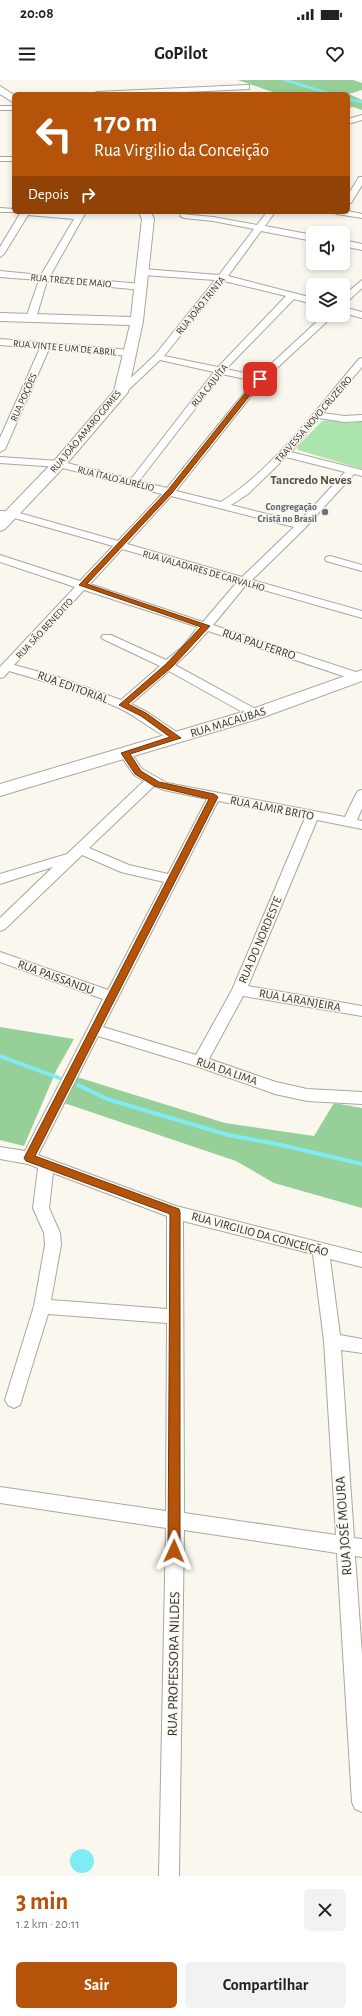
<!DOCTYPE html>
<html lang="pt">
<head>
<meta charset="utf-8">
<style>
  body { margin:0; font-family:"Alegreya Sans",sans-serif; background:#f2f2f2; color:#222; height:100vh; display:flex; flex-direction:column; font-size:15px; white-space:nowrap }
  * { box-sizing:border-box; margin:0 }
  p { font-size:13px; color:#767676 }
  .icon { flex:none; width:22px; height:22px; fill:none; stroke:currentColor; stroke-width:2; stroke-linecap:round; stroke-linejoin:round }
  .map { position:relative; height:1796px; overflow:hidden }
  .drawer { display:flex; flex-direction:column; background:#fff; flex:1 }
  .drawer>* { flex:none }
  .banner { position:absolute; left:12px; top:12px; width:338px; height:122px; border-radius:6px; box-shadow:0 2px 6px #0003; background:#b45309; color:#fff; overflow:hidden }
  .buttons { position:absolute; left:306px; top:146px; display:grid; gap:8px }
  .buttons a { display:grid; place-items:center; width:44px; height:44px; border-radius:6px; background:#fff; box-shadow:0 2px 6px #0003; font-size:20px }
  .pin { position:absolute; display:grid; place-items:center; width:34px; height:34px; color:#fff; margin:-17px; border-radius:8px; box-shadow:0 2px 6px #0006 }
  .me { position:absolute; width:44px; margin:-22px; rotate:1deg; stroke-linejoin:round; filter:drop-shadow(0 0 3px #0008) }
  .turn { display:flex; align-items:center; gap:14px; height:84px; padding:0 16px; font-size:18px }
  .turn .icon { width:52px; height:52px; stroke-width:2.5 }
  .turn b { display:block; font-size:28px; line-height:34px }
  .then { display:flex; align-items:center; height:38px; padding:0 16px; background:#0003; gap:8px; font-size:15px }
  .round { display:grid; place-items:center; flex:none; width:42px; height:42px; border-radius:6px; background:#f2f2f2 }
  .headline { display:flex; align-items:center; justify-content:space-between; height:68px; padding:0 16px }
  h1 { font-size:24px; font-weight:700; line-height:30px; color:#b45309 }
  .cta { display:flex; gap:8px; margin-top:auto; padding:8px 16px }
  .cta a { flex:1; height:46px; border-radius:6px; background:#b45309; color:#fff; font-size:16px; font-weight:700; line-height:46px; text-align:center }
  .cta a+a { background:#f2f2f2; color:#222 }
  .status { display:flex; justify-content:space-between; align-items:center; height:28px; padding:0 20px; background:#fff; direction:ltr }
  .status svg { height:11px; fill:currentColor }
  header { display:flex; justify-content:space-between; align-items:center; height:52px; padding:0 16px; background:#fff; font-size:18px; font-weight:700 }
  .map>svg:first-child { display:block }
  .green { fill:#ace4ae }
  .forest { fill:#96d098 }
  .water { fill:#80ebf2 }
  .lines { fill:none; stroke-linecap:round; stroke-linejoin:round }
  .stream-far1 { stroke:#80ebf2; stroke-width:2.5 }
  .stream { stroke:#80ebf2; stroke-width:4 }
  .street-casing { stroke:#a9a79e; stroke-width:2 }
  .secondary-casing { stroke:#a9a79e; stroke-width:2 }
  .street { fill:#fff; fill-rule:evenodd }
  .secondary { fill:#fff; fill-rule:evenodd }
  .route { fill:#b45309; stroke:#753606 }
  .worship-dot { fill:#6b7280; stroke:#f9f7ee; stroke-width:1.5 }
  .labels { text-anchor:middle; stroke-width:3; stroke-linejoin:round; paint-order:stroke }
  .far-street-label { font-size:10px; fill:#363531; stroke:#f9f7ee }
  .far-worship-label { font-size:10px; font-weight:bold; fill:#5b616d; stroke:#f9f7ee; text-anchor:end }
  .street-label { font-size:12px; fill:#363531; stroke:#f9f7ee }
  .far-district-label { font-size:13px; font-weight:bold; fill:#535149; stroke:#f9f7ee }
  .near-street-label { font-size:14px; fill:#363531; stroke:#f9f7ee }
</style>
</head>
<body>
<div class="status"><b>20:08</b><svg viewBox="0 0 49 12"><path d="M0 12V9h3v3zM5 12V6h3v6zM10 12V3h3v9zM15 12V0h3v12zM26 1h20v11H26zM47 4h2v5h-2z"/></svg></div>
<header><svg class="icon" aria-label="menu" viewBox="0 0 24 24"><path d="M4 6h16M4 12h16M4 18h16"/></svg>GoPilot<svg class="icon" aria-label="heart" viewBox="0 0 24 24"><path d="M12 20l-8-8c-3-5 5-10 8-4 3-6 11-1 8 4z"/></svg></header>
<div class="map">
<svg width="362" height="1796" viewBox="0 0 362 1796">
  <rect width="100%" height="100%" fill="#f9f7ee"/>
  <path class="green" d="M330,340L350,343L362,341V389L298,370L297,367L322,341Z"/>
  <g class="forest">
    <path d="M238,0H353L362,3V10L349,14L362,20V30L353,27L348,28V14H278Z"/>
    <path d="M0,947L74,959L56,991L24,1066L0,1060Z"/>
    <path d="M77,997L225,1043L314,1056L334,1023L362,1028V1128L274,1103L236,1081L64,1023Z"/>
  </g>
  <circle class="water" cx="82" cy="1781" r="12"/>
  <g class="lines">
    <g class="stream-far1">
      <path d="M285,0L331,14"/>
      <path d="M348,19L362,22"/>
    </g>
    <g class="stream">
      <path d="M0,976L59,998"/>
      <path d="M78,1005L107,1019L228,1055L277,1064L362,1084"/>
    </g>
    <g class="street-casing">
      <g id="street">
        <path d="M246,5H249V9L144,14H93L97,12Z"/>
        <rect x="0" y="26" width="14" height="4"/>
        <path d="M362,35V40L348,44V39Z"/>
        <rect x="0" y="77" width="14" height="4"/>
        <path d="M359,97H362V105L351,123H348V115Z"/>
        <path d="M0,128L14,129V132H17H0Z"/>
        <path d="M348,131L362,134V138L337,134L333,132Z"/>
        <path d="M21,132L76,134L78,132H86L50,196L142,204L146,207L142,210L47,201L36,238L34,240H28L26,238L39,200L0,197V191L41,195L74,139L28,135L4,174L0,177V167Z"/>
        <path d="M267,132H275L265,146L313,155V161L261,151L228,196L313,218V224L294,219L226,289L258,296L324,235H334L263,301L176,411L221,422C276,387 316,329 359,279L362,278V287L323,333L344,336L362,335V341L344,342L319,338L291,372L362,390V396L354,394L305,448L252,500L362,531V538L246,505L213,545L362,594V600H355L208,551L190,571L175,585L259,631L261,634L259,637H251L169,591L131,624L147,632L181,655L183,658L177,662C162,658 137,636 119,628C84,612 46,602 9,591L4,597L0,598V587L75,507L0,482V475L80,501L113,466L11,437H0V431L16,432L118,461L162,414L59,387L0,383V377L59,381L131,399L214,292L160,280L124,314H118V310L155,275L215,200L143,195L139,192L143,189L219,195L254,149L213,141L184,138L180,136L181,134L213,137L257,145ZM224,201L286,216L218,287L164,276ZM222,294L254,301L167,408L139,401ZM286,377L345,392L299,442L231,425L248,414ZM171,416L294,447L242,497L127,464ZM122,469L237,502L203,542L90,504ZM84,510L198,547L182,567L166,580L111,555H103L101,557L103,559L160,586L121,620L58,597L14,585Z"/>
        <path d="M343,160L362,164V170L343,166Z"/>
        <path d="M362,200V208L346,223L343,224V216Z"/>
        <path d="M343,227L362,232V238L343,233Z"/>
        <path d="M0,259L130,270L135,273L130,276L49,269L5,369L0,372V358L40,268L0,265Z"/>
        <path d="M330,476L362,485V491L326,481L325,479L326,477Z"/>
        <path d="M125,669L129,670L142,689L167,703L345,737L356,714L358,711L362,710V728L357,740L362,741V749L317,740L248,906L362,926V936L243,916L209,979L276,1002L307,1009L362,1012V1024L307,1021L275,1014L196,986L98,956L38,1075L176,1126L362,1173V1187L330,1179L340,1255L362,1259V1273L341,1270L354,1458L362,1459V1477L355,1476L362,1575V1732L355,1729L352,1722L337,1473L184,1450L179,1796H159L166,1448L0,1423V1407L166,1431L167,1243L48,1234L20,1325L14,1328L8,1325L5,1320L34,1226L45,1165L44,1153L33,1128L38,1088L28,1084L0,1079V1067L25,1071L103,919L0,882V872L108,910L164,802L121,792L82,775L5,849L0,851V838L53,787L0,804V794L67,774L144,701L134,695L119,673ZM154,706L164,710L207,719L168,794L129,785L89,768ZM218,721L305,738L232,910L196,975L103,947ZM53,1093L167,1136V1229L51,1220L61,1165L60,1153L49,1128ZM183,1141L313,1174L324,1261L336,1455L184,1433Z"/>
      </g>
    </g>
    <g class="secondary-casing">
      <g id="secondary">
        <path d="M0,6L14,15V23L0,14Z"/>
        <path d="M139,132H151L154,139L143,241L128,312L64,387L5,449L0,451V437L54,381L114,311L130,245L0,241V233L131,237L142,139Z"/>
        <path d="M362,590V601L261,638L0,716V704L249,630Z"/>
      </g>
    </g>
    <use href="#street" class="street"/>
    <use href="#secondary" class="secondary"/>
  </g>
  <path class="route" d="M258,297L263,299L172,413L87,504L210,546L172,587L128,624L146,633L181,658L130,674L141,691L159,702L214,714L218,717L35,1076L179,1129L180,1132V1471L179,1475L174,1477L170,1475L168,1471L170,1134L26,1081L24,1078L209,719L154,706L135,694L121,673L170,657L141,636L119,625L166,584L201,547L79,505L168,410Z"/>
  <circle class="worship-dot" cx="325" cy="432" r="4"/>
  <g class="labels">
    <g class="far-street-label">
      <text transform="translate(71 200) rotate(5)" y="4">RUA TREZE DE MAIO</text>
      <text transform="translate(200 225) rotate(-51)" y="4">RUA JOÃO TRINTA</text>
      <text transform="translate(65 267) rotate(5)" y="4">RUA VINTE E UM DE ABRIL</text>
      <text transform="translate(209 305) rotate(-51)" y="4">RUA CAJUÍTA</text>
      <text transform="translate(23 317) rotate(-66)" y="4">RUA POÇÕES</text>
      <text transform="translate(313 339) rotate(-49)" y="4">TRAVESSA NOVO CRUZEIRO</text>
      <text transform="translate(85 351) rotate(-50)" y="4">RUA JOÃO AMARO GOMES</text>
      <text transform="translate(116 398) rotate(14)" y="4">RUA ÍTALO AURÉLIO</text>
      <text transform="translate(204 490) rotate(16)" y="4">RUA VALADARES DE CARVALHO</text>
      <text transform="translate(44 548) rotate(-47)" y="4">RUA SÃO BENEDITO</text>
    </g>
    <g class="far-worship-label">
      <text x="317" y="430">Congregação<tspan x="317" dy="12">Cristã no Brasil</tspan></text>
    </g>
    <g class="street-label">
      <text transform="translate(259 564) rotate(18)" y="4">RUA PAU FERRO</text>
      <text transform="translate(73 607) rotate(20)" y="4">RUA EDITORIAL</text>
      <text transform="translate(228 642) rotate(-17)" y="4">RUA MACAÚBAS</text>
      <text transform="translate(272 728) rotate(11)" y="4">RUA ALMIR BRITO</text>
      <text transform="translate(260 860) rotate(-67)" y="4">RUA DO NORDESTE</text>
      <text transform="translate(56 897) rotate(20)" y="4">RUA PAISSANDU</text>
      <text transform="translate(300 920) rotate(10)" y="4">RUA LARANJEIRA</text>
      <text transform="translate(227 991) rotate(19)" y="4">RUA DA LIMA</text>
      <text transform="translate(260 1154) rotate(15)" y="4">RUA VIRGILIO DA CONCEIÇÃO</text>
    </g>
    <g class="far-district-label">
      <text x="311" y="404">Tancredo Neves</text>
    </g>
    <g class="near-street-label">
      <text transform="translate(343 1446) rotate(-94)" y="5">RUA JOSÉ MOURA</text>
      <text transform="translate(173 1584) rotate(-89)" y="5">RUA PROFESSORA NILDES</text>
    </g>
  </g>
</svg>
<div class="buttons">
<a><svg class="icon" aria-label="sound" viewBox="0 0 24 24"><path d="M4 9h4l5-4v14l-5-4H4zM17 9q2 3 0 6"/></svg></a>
<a><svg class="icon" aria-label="layers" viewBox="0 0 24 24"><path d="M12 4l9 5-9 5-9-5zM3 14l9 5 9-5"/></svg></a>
</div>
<div class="pin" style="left:260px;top:299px;background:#d93025"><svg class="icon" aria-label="arrive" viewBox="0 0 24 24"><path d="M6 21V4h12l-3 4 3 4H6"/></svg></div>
<svg class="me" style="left:174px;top:1471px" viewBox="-20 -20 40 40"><path d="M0-17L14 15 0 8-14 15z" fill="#b45309" stroke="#fff" stroke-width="4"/></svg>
<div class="banner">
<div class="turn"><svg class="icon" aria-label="left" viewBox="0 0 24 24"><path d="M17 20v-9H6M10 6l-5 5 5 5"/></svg><div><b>170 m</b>Rua Virgilio da Conceição</div></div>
<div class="then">Depois<svg class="icon" aria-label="right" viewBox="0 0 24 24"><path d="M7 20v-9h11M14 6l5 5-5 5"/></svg></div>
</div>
</div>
<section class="drawer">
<div class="headline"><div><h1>3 min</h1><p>1.2 km · 20:11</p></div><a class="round"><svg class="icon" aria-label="close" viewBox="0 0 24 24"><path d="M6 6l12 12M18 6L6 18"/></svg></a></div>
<div class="cta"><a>Sair</a><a>Compartilhar</a></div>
</section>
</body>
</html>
